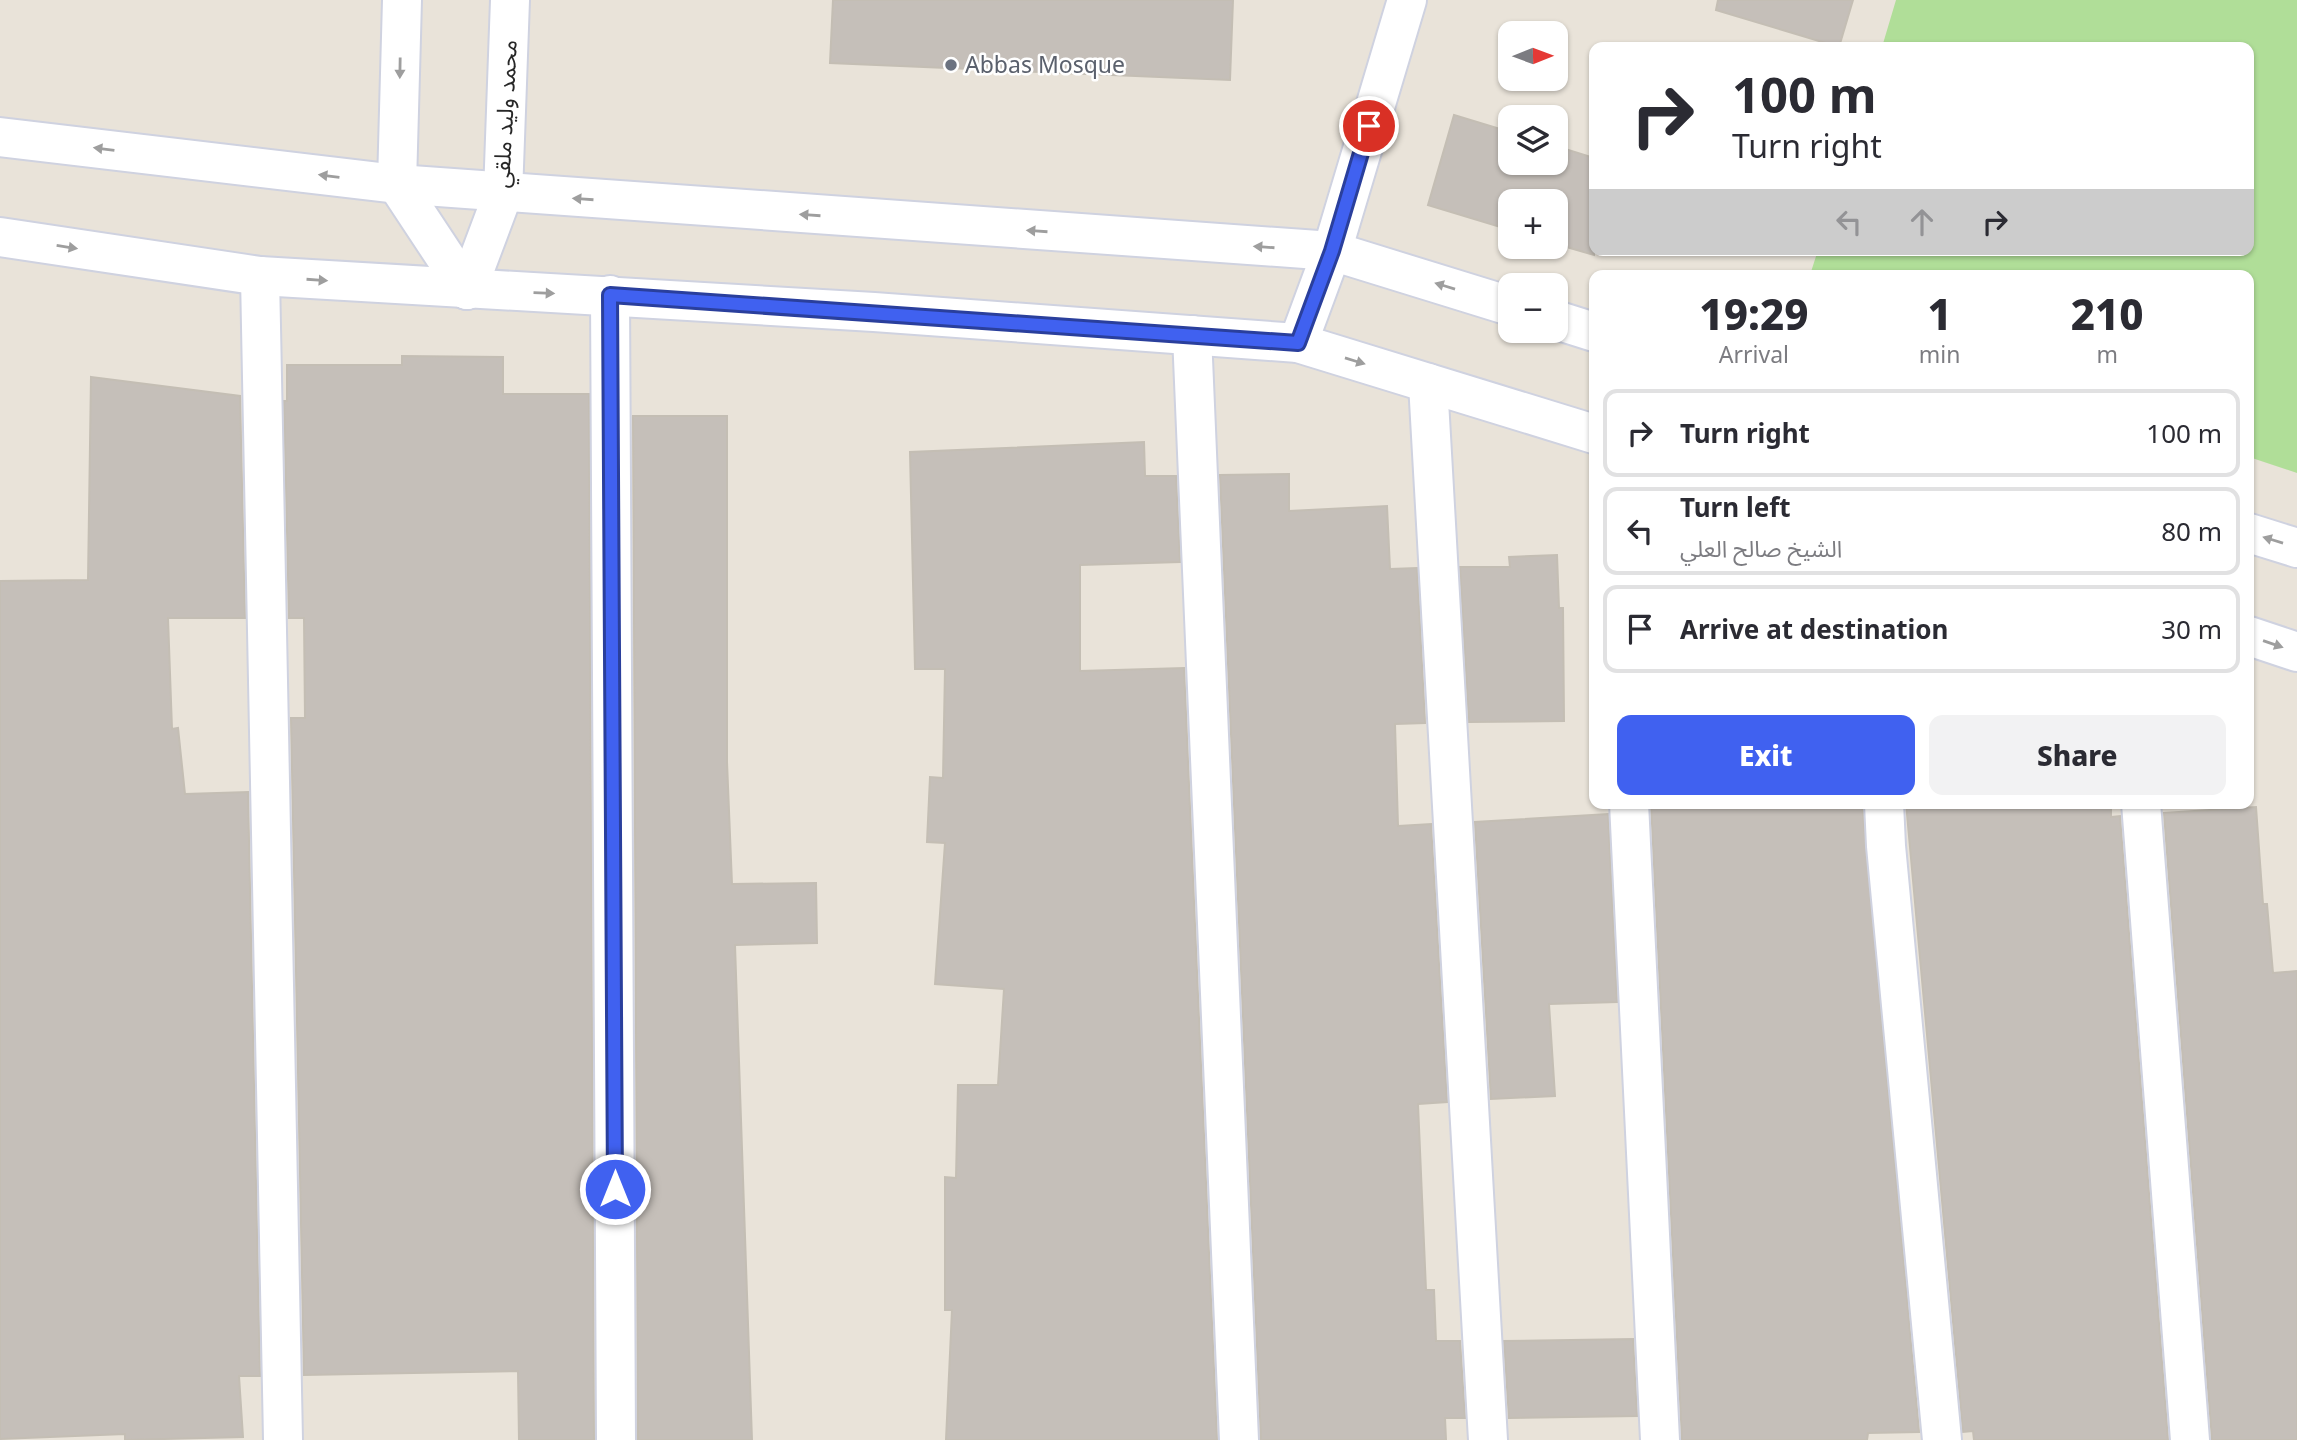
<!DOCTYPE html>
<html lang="en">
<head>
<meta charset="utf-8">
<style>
  body { margin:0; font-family:"Noto Sans","Noto Sans Arabic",sans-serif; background:#f2f2f3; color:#2b2b33; height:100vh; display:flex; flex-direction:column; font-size:26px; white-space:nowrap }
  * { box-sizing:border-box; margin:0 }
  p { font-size:23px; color:#7c7c81 }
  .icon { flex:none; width:38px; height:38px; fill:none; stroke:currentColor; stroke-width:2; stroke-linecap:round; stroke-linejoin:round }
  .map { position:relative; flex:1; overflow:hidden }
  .drawer { position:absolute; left:1589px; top:270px; width:665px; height:539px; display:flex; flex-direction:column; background:#fff; border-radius:14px; box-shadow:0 2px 5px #0004 }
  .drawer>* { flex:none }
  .guide { position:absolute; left:1589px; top:42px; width:665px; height:214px; border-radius:14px; box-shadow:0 2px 5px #0004; background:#fff; color:#2b2b33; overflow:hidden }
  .needle { width:46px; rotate:89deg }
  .fabs { position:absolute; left:1498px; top:21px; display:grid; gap:14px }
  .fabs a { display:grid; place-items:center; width:70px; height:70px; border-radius:14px; background:#fff; box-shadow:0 2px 5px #0004; font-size:35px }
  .pin { position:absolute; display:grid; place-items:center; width:60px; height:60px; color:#fff; margin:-30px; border:4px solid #fff; border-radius:50%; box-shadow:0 2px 7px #0007 }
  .me { position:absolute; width:77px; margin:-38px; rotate:0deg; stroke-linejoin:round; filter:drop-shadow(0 0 5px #0008) }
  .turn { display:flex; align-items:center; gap:24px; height:147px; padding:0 28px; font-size:32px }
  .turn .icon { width:91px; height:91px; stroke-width:2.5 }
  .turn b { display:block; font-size:49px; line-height:60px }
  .lanes { display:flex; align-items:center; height:66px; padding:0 28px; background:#0003; justify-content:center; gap:35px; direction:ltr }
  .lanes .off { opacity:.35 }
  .eta { display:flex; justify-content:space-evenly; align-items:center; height:119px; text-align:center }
  .eta b { font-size:42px; font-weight:800; line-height:49px }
  .button { display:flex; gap:14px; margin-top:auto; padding:14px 28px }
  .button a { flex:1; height:80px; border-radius:14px; background:#4061f0; color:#fff; font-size:28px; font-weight:800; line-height:80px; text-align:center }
  .button a+a { background:#f2f2f3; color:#2b2b33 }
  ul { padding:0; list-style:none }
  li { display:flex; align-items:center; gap:21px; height:88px; margin:0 14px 10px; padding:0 14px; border:4px solid #e1e1e2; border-radius:14px }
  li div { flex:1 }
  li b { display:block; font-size:26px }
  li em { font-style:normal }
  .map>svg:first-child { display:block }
  .green { fill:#b0de98 }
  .building { fill:#c5bfb9; stroke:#c4beb4; stroke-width:2 }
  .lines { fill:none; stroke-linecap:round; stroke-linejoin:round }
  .street-casing { stroke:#cfd2e0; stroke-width:42 }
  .secondary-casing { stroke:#cfd2e0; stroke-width:42 }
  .street { stroke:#fff; stroke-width:38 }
  .secondary { stroke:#fff; stroke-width:38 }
  .oneway { fill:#9e9e9e }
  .route-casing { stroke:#2a3f9c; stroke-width:18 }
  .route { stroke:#4061f0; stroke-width:12 }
  .worship-dot { fill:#6b7280; stroke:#fff; stroke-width:2.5 }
  .labels { text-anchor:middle; stroke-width:5; stroke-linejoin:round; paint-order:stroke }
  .worship-label { font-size:23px; fill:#5b616d; stroke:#fff; text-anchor:start }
  .street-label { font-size:23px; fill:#272727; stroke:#fff }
</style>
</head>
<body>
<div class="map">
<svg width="2297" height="1440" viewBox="0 0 2297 1440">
  <rect width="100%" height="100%" fill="#e9e3d9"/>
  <path class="green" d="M1896,0H2297V473L2249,457V275H1810L1818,250H2249V47H1882Z"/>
  <g class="building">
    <path d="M833,0H1233L1230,80L830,63Z"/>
    <path d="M1718,0H1853L1839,47L1716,10Z"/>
    <path d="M1454,115L1510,132V163H1556V146L1594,158V255L1556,244V201H1510V230L1428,205Z"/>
    <path d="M402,356L503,357V394H589L594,1440H519L518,1371L304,1375L291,718H305L304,618H289L284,401H287V365H402Z"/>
    <path d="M91,377L240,396L245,618H168L172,729L178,728L185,794L248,792L260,1376H239L243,1437L125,1440V1434L0,1439V581L88,580Z"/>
    <path d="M633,416H727V762L732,884L816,883L817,943L735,945L752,1440H638Z"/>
    <path d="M1144,442L1145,476H1176L1180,562L1080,565V671L1184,668L1217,1440H946L952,1310H945V1177L956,1178L958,1085H998L1004,989L935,984L945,843L927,842L930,777L943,778L945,669H915L910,452Z"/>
    <path d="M1289,474V511L1387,506L1390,569L1417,568L1425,723L1395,724L1398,826L1431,824L1447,1102L1418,1104L1426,1290H1434L1436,1341H1460L1465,1418H1445L1446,1440H1261L1220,475Z"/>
    <path d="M1557,555L1559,608H1563L1564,721L1469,722L1460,567H1510L1509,557Z"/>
    <path d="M1651,803H1862L1919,1432L1868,1433L1867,1440H1682Z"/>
    <path d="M1906,803H2111V817L2120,816L2168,1440H1974L1973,1431L1963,1432Z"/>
    <path d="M2256,807L2263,904H2267L2273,973L2297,971V1440H2212L2164,813Z"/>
    <path d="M1608,814L1617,1002L1549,1004L1555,1096L1491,1099L1475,822Z"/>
    <path d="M1633,1339L1637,1416L1509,1418L1504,1341Z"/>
  </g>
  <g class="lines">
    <g class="street-casing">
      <g id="street">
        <path d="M260,276L283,1440"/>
        <path d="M610,295L616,1440"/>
        <path d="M1192,335L1239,1440"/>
        <path d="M1298,343L1332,251L1407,0"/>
        <path d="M1428,383L1488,1440"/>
        <path d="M1629,803L1660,1440"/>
        <path d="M1884,803L1886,846L1942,1440"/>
        <path d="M2141,803L2190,1440"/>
      </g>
    </g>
    <g class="secondary-casing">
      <g id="secondary">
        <path d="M402,0L397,184L467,290"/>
        <path d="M0,137L397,184L1332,251L1510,306"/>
        <path d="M0,237L260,276L874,312L1298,343L1594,434"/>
        <path d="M467,290L503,194L510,0"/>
        <path d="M1556,320L1594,332"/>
        <path d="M2249,533L2297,548"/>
        <path d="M2249,636L2297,652"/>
      </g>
    </g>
    <use href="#street" class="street"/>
    <use href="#secondary" class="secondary"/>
  </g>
  <defs><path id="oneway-solid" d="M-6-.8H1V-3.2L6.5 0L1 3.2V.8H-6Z" transform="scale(1.75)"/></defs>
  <g class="oneway">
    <use href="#oneway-solid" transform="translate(400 68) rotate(91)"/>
    <use href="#oneway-solid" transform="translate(104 149) rotate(-173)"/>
    <use href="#oneway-solid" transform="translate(329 176) rotate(-173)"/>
    <use href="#oneway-solid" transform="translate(583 199) rotate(-176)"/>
    <use href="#oneway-solid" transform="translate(810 215) rotate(-176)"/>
    <use href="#oneway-solid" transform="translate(1037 231) rotate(-176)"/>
    <use href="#oneway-solid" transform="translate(67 247) rotate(9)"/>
    <use href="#oneway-solid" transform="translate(1264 247) rotate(-176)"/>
    <use href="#oneway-solid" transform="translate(317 280) rotate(4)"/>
    <use href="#oneway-solid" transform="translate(1445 286) rotate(-163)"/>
    <use href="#oneway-solid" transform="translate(544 293) rotate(2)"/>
    <use href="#oneway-solid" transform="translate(1355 361) rotate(17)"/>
    <use href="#oneway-solid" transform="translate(2273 540) rotate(-163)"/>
    <use href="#oneway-solid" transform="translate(2273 644) rotate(19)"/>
  </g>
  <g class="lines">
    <g class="route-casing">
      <path id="route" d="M615,1189L610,295L1298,343L1332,251L1369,126"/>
    </g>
    <use href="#route" class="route"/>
  </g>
  <circle class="worship-dot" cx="951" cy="65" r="7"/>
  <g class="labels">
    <g class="worship-label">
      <text x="965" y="73">Abbas Mosque</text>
    </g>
    <g class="street-label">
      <text transform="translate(505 114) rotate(-87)" y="8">محمد وليد ملقي</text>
    </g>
  </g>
</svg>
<div class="fabs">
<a><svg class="needle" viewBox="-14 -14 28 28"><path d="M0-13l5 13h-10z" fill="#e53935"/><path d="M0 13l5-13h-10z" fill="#7c7c81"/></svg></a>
<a><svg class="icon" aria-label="layers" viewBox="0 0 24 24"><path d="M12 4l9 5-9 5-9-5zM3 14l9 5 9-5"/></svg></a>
<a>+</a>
<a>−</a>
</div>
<div class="pin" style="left:1369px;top:126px;background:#d93025"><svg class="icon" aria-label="arrive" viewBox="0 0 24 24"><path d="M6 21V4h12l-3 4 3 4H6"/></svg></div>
<svg class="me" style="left:615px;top:1189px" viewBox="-20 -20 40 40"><circle r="17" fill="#4061f0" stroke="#fff" stroke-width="3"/><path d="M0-11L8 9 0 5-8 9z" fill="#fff"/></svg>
<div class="guide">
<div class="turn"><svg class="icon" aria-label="right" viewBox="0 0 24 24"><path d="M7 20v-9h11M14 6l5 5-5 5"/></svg><div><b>100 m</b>Turn right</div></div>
<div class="lanes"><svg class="icon off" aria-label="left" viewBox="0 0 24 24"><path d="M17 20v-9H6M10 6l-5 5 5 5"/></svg><svg class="icon off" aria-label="ahead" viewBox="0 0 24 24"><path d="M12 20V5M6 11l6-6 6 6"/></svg><svg class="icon" aria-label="right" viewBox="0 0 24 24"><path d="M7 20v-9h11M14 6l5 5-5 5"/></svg></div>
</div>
<section class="drawer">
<div class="eta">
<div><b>19:29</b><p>Arrival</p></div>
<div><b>1</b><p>min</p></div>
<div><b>210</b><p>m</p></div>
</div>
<ul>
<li><svg class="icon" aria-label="right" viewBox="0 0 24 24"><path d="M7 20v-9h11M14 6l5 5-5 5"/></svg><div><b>Turn right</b></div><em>100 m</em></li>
<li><svg class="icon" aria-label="left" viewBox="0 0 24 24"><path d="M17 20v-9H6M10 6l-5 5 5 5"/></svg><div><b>Turn left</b><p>الشيخ صالح العلي</p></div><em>80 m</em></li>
<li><svg class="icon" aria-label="arrive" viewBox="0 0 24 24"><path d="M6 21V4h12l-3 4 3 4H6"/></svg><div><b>Arrive at destination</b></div><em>30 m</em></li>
</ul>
<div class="button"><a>Exit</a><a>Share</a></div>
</section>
</div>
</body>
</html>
